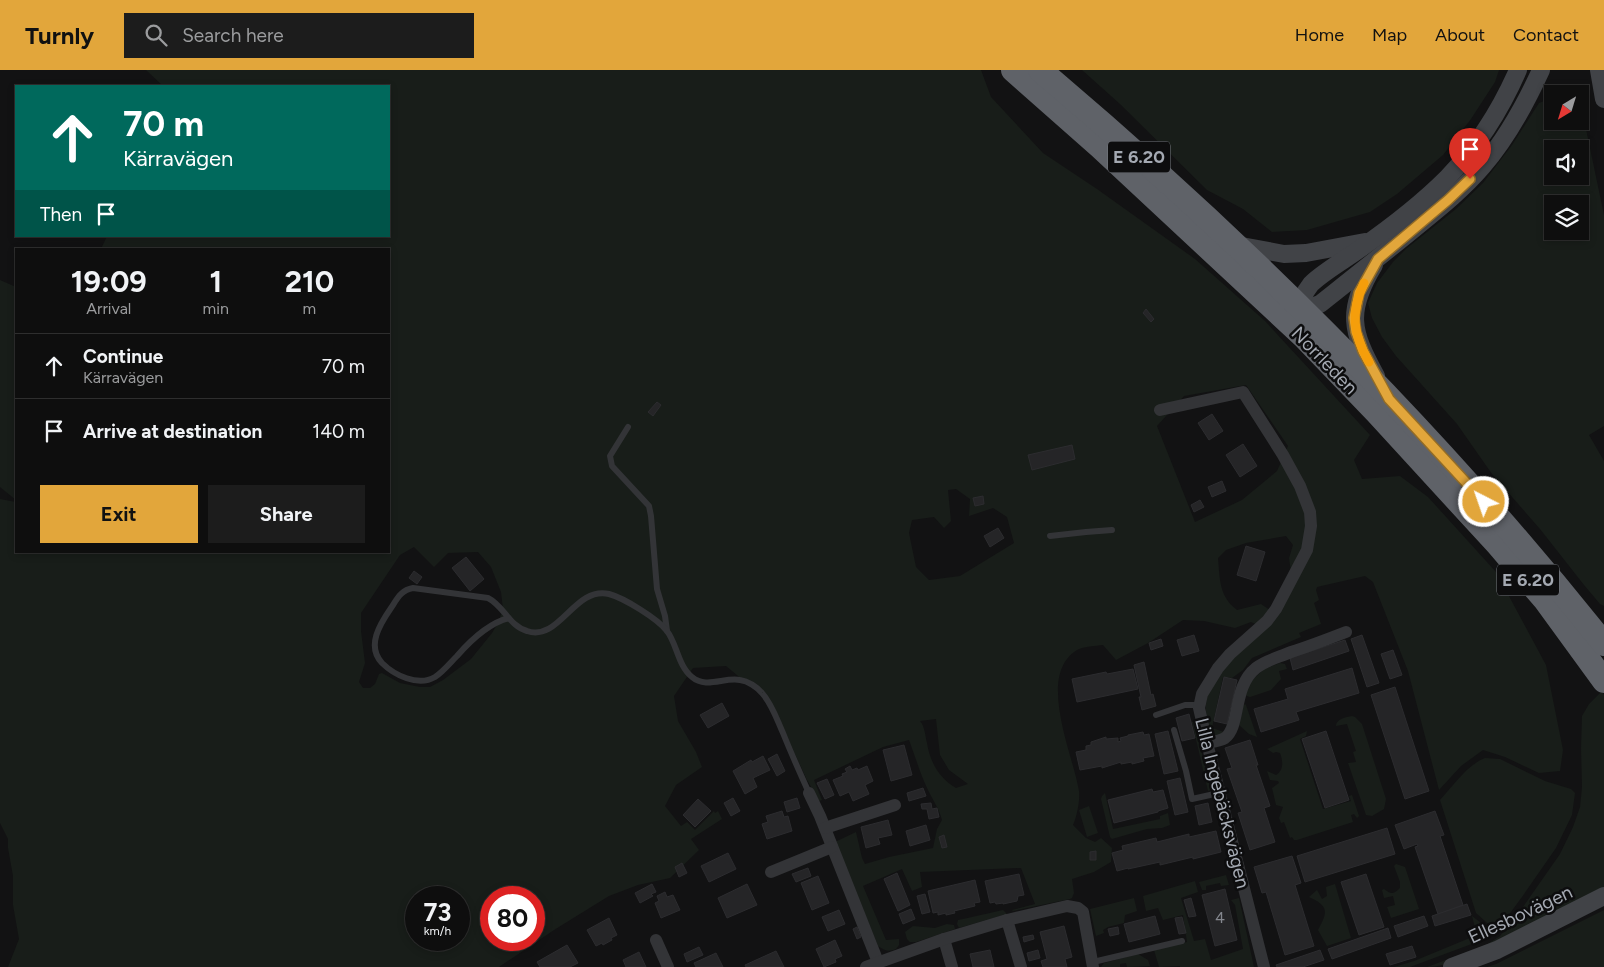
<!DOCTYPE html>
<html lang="en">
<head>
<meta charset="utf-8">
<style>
  body { margin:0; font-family:Figtree,sans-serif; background:#1c1c1c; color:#f1f3f6; height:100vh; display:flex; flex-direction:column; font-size:19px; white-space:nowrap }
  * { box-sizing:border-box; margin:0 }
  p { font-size:16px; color:#9b9c9e }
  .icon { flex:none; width:28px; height:28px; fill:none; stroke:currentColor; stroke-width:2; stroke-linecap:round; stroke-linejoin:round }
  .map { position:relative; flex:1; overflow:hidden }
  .drawer { position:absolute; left:15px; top:178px; width:375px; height:305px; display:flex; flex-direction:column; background:#0e0e0e; border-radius:0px; box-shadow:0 2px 8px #0003,0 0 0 1px #2e2e2e }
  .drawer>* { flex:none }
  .guide { position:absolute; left:15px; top:15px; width:375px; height:152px; border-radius:0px; box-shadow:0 2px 8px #0003,0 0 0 1px #2e2e2e; background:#00695c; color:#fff; overflow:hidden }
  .needle { width:32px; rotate:218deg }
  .controls { position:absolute; left:1544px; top:15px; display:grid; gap:10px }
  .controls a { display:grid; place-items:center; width:45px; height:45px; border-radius:0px; background:#0e0e0e; box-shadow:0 2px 8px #0003,0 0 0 1px #2e2e2e; font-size:25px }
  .speed { position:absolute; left:405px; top:816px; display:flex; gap:10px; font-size:25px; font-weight:700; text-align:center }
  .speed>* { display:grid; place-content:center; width:65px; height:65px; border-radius:50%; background:#0e0e0e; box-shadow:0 2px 8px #0003,0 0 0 1px #2e2e2e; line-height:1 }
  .speed small { font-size:12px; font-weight:400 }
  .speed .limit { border:8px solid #d22; background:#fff; color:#111 }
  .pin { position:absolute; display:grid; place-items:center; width:42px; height:42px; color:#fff; margin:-51px -21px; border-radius:50% 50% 50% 0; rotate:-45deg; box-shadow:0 0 5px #0007 }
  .pin .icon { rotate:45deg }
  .me { position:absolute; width:55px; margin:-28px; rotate:319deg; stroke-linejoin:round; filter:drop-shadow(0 0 4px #0008) }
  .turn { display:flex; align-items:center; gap:18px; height:105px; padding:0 25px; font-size:22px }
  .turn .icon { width:65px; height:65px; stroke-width:2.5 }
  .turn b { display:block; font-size:35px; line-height:42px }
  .then { display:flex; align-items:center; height:48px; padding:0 25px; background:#0003; gap:10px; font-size:19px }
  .eta { display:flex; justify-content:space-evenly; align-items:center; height:85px; text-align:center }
  .eta b { font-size:30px; font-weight:700; line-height:35px }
  .cta { display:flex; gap:10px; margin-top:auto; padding:10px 25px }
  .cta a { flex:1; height:58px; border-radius:0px; background:#e2a63b; color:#111; font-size:20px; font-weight:700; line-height:58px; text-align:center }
  .cta a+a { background:#1c1c1c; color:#f1f3f6 }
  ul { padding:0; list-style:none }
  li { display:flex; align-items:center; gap:15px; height:65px; padding:0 25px; border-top:1px solid #2e2e2e }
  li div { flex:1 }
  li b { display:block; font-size:19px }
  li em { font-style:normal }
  header { display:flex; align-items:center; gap:30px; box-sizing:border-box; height:70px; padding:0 25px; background:#e2a63b; color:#111 }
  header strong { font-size:24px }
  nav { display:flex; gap:28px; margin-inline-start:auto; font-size:18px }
  .search { width:350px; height:45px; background:#1c1c1c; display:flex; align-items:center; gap:12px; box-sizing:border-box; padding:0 18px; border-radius:0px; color:#9b9c9e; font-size:19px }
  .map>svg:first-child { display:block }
  .green { fill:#181d19; fill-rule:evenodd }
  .building { fill:#252527; stroke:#2c2c2f }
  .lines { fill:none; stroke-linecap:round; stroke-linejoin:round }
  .lane { stroke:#333437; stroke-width:6 }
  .street { stroke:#333437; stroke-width:12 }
  .secondary { stroke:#414347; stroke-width:18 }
  .highway { stroke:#5f6268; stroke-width:24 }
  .route-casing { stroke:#936c26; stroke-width:12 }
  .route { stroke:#e2a63b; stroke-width:9 }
  .slow { stroke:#f59e0b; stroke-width:9 }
  .labels { text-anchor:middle; stroke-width:5; stroke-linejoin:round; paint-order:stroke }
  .number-label { font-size:16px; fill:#84878e }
  .shield { fill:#0d0d0e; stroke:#777a81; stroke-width:1 }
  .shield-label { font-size:18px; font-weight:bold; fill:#a4a9b2 }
  .street-label { font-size:19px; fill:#a4a9b2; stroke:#0d0d0e }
</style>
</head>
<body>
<header>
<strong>Turnly</strong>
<div class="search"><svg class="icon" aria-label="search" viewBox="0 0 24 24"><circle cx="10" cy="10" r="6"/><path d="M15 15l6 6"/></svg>Search here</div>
<nav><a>Home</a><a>Map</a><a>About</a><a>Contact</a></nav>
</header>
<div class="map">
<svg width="1604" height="897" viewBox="0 0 1604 897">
  <rect width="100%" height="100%" fill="#121213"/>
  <g class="green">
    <path d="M146,0H981L991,27L1043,83L1097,119L1195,189L1265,251L1370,365L1354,390L1362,409L1400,406L1428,427L1496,502L1546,595L1563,680L1560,701L1539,703L1505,687L1483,680L1461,696L1439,720L1408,601L1373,512L1365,506L1317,517L1316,520L1319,530L1314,533L1321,554L1299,563L1301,567L1252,588L1243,600L1232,608L1223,607L1212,658L1224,662L1217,666L1212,664L1210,661C1208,652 1205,643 1206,634C1208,603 1243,578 1264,558L1251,552L1235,558L1204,551L1183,550L1148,573L1116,590L1103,575C1096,576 1084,576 1077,580C1036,605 1073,684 1079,721C1080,731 1077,746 1073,755L1086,768L1095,772L1101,768L1112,778L1111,792L1094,802L1072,809L1074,823L1072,828L1070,829L1013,841L1012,840L1035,834L1021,798L920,802L922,817L912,821L902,799L863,816L886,870L899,869V875L896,879C889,882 885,881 878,876L835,772L856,762L862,788L865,794L889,787L933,778L937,759L942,750C939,738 932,729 927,718C920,703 915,686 909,670L883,677L814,710L822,730L819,731L806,708L772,634L726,596L693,598L674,626L678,651L696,682L702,697L676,715L665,736L681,756L687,752L695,760L714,741L715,743L718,741L722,749L691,769L699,780L670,808L638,815L609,826L554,860L499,897H8L19,869L13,835V806L8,778V769L0,753V429L16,432V481H389V179H101L107,166H389V16H163ZM1246,315L1288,376L1277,401L1242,430L1195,452L1157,356L1184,326ZM956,419L970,429L969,446L993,438L1007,447L1014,473L960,506L929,510L916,497L909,463L912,450L934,447L944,458L951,451L948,420ZM1286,466L1293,475L1289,488L1292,509L1274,543L1261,534L1237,540C1219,526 1220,510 1218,488L1226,480L1246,473ZM414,477L434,497L448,483L478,482L491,497L501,522L503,539L498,553L492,563L471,589L443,610L430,617H420L400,613L382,603L379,604L375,614L370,618H363L359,612L365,593L361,561V543L400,485ZM936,649L940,685L949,700L968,714L956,718C939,708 930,692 927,673C925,665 925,657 920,651ZM416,828H459V870H416ZM491,828H534V870H491Z"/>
    <path d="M1082,0H1499L1495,12L1471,49L1443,85L1397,124L1370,142L1307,160L1272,162L1243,139L1207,120L1120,34Z"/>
    <path d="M1552,28V51H1580V38L1582,40L1604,145V356L1589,365L1604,391V536L1600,534L1584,515L1540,459L1492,404L1457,354L1396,286L1382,267L1372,248L1368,233L1377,213L1393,192L1407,178L1456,139L1483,113L1512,75L1539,33ZM1552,79H1580V106H1552ZM1552,134H1580V161H1552Z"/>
    <path d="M0,210L16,217V430L0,417Z"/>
    <path d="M1280,593L1285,594L1287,599L1279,601L1281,609L1271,620L1250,627L1247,626L1246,625L1249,613L1264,599Z"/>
    <path d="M1602,621L1604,625V817C1567,837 1530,856 1491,874C1472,883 1449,897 1427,897L1486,875L1500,866L1523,837L1560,784L1573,757L1580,737L1582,717L1581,678L1582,646L1589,634Z"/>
    <path d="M1245,634L1246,635L1257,667L1249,664L1239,655L1243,636Z"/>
    <path d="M1352,646L1355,647L1362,654L1386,729L1384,739L1372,746L1366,745L1365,742L1348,693L1356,692L1353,682L1356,681L1347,654L1336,656C1336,649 1346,647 1352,646Z"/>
    <path d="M1192,652H1194L1211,720L1208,721Z"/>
    <path d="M1307,661L1306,666L1300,669L1323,739L1351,731L1349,726L1352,725L1359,746L1357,748L1354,744L1351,745L1353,752L1297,770H1294L1292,767L1290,768L1284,752L1281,753L1279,748L1283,737L1276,735L1272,718L1279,713L1278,711L1270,710L1267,701L1276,705C1284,700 1283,691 1280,683L1276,682L1273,683L1267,679Z"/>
    <path d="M1485,688L1500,689L1545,711L1571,719L1575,723L1572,745L1556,778L1522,827L1502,854L1495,860L1476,843L1440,730C1453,716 1467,695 1485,688Z"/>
    <path d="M1105,723L1113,759L1160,749V746L1168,743L1170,755L1162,758L1147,759L1112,769L1110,767L1101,729L1102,726Z"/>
    <path d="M1089,736L1098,763L1087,767L1079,740Z"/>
    <path d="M1396,794L1405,797L1419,839L1391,848L1387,837L1395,835L1393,826L1384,828L1382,820L1384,819C1391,824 1393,825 1400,818V812L1394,796Z"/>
    <path d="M1226,805L1229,815L1221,816L1220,813L1206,816V820H1202L1199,812Z"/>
    <path d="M1195,811L1198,822L1181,828L1194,871L1205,869L1211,890L1243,879L1235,835L1231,830L1239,828L1254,897H1180V896L1159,897L1154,880L1187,872L1183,845L1163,850L1158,838L1146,841L1143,826Z"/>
    <path d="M1335,814L1351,868L1327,876L1318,860C1328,842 1329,836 1309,827L1317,820L1322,829L1327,826L1326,817Z"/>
    <path d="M1134,828L1137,841L1125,845L1124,853L1108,857L1103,860L1104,863L1096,866L1090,839Z"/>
    <path d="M1003,840L1007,844L959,858L957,854L958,850L963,849Z"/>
    <path d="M1604,840V897H1487L1496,894Z"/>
    <path d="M1472,846L1490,860V865L1485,869L1410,897H1394L1414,891L1477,865Z"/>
    <path d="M947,854L954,855L955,859L916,872H910L907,869L905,862L913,856L935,858Z"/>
    <path d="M1138,884L1148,890L1150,896L1127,897L1126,893L1120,894V897H1101L1104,893Z"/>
  </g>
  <g class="building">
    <path d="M1146,239L1154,249L1151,252L1143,243Z"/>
    <path d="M657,332L661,335L653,346L648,342Z"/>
    <path d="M1212,344L1223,361L1209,370L1198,353Z"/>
    <path d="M1243,374L1257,396L1240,407L1226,385Z"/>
    <path d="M1072,375L1075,389L1032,400L1028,385Z"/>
    <path d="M1222,411L1226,421L1212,427L1208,417Z"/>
    <path d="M983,426L984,434L975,436L973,428Z"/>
    <path d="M1200,430L1204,437L1194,442L1191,435Z"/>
    <path d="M998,458L1004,468L990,477L984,466Z"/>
    <path d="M1246,476L1265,482L1256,511L1237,505Z"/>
    <path d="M466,487L484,509L470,521L452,498Z"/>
    <path d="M414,501L422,507L417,514L409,508Z"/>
    <path d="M1194,565L1199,581L1182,586L1177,570Z"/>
    <path d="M1362,565L1379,613L1367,617L1351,569Z"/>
    <path d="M1161,569L1163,576L1151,580L1149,573Z"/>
    <path d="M1345,570L1349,581L1293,600L1290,588Z"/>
    <path d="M1393,580L1402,605L1390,609L1381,584Z"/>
    <path d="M1144,592L1151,625L1153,624L1156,636L1142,640L1139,627H1141L1134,595Z"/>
    <path d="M1352,598L1359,623L1296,642L1299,650L1261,662L1254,639L1288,629L1285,619Z"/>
    <path d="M1133,599L1138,619L1077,632L1072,609L1106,602L1107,604Z"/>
    <path d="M1224,607L1237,610L1227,654L1214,651Z"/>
    <path d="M1395,617L1429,721L1405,729L1371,625Z"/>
    <path d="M722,633L729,646L708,658L700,645Z"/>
    <path d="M1189,644L1195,668L1182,671L1176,648Z"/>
    <path d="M1168,661L1178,701L1164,704L1155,664Z"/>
    <path d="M1326,661L1349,730L1325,738L1302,669Z"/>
    <path d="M1143,662L1144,665L1149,664L1154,686L1143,688L1144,691L1132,694V692L1121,694V692L1102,698V696L1080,700L1076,682L1086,680V676L1091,675V672L1106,667V669L1118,668V672L1121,671L1120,668L1128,666V665Z"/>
    <path d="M1250,670L1258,695H1256L1270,736L1264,738L1275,772L1250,780L1238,743L1242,742L1227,699L1232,698L1225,678Z"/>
    <path d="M904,675L912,705L891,711L883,680Z"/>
    <path d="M777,684L785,701L777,706L768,689Z"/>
    <path d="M763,686L770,700L753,708L757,717L745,724L733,701L751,690L752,692Z"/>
    <path d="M850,696L852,700L857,698L858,700L867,696L873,711L865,715L869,724L853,731L849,722L840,726L833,710L843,706L842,704L847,702L845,699Z"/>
    <path d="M1180,708L1188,742L1175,745L1167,711Z"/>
    <path d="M827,709L834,725L825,729L817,713Z"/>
    <path d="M923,718L926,726L909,731L907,723Z"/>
    <path d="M1152,719L1153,722L1163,720L1168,738L1158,741V742L1114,753L1108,730Z"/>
    <path d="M733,728L740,741L731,746L724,733Z"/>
    <path d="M797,728L800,738L787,742L784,732Z"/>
    <path d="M698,729L711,741L695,757L683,745Z"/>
    <path d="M931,733L932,739L937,738L939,747L929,749L927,739H922L921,734Z"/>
    <path d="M1208,733L1212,752L1199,755L1195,736Z"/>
    <path d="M782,741L784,747L788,746L792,761L767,769L762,754L768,752L766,746Z"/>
    <path d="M1435,741L1444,765L1440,766L1463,835L1438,844L1415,777L1418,776L1417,774L1404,779L1395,755Z"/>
    <path d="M888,750L892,765L878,768L880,774L866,778L861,757Z"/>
    <path d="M926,755L930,770L910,776L906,761Z"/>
    <path d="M1387,758L1395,784L1305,812L1297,786Z"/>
    <path d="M1216,761L1221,782L1193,789V787L1160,795V792L1128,799V798L1117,801L1112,783L1123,780L1122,776L1156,768L1157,772L1189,764V767Z"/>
    <path d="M944,765L947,777L942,778L939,767Z"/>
    <path d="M1096,781V790H1090V782Z"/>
    <path d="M728,783L736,799L709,812L701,796Z"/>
    <path d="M1292,786L1301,813L1295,815L1314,876L1285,885L1266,822L1262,823L1254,797Z"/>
    <path d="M682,793L687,803L679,807L675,797Z"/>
    <path d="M808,798L811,806L796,812L792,804Z"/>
    <path d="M897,803L910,835L898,841L884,809Z"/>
    <path d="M1019,804L1024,825L1018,826L1017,831L1003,834V833L996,834L995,832L990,833L985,811Z"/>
    <path d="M1366,804L1384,857L1359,865L1341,812Z"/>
    <path d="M818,806L829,833L812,840L801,813Z"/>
    <path d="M975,810L980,832L974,833L975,836L954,841L955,843L946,845V843L938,845V842L933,843L928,821Z"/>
    <path d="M652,814L656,822L651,824L653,826L640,833L635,823Z"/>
    <path d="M747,814L757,835L727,848L718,828Z"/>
    <path d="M1225,819L1237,870L1215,876L1202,825Z"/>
    <path d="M665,822L667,827L673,825L680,840L661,848L655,833L659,831L657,826Z"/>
    <path d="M925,824L930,842L922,844L917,826Z"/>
    <path d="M1191,828L1196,846L1189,847L1184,830Z"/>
    <path d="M1467,834L1471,845L1435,856L1432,846Z"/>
    <path d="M911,839L915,849L903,854L899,844Z"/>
    <path d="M839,840L845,854L828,861L822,847Z"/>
    <path d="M1155,846L1160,864L1129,872L1124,854Z"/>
    <path d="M1424,846L1428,856L1398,867L1394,856Z"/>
    <path d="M1182,847L1186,863L1179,864L1175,848Z"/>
    <path d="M609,848L617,865L611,868L612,870L603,875L602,873L596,876L587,860Z"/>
    <path d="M1064,856L1072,887L1065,889L1067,897H1043L1041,891L1047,889L1040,862Z"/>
    <path d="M857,857L861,867L857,869L853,859Z"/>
    <path d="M1118,857L1119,864L1110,866L1108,859Z"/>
    <path d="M1388,858L1391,868L1332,889L1328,879Z"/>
    <path d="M1033,865L1034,869L1024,872L1023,867Z"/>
    <path d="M835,870L842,886L835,889L836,892L824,897L816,879Z"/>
    <path d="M567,875L578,893L570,897H540L537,892Z"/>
    <path d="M1412,876L1416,887L1390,895L1386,884Z"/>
    <path d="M699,877L703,885L687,892L684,884Z"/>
    <path d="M990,880L994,897H973L970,884Z"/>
    <path d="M1038,880L1040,888L1029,891L1027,883Z"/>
    <path d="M1320,880L1324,890L1303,897H1277L1276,895Z"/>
    <path d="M776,881L784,897H746L745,895Z"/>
    <path d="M639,882L646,897H626L623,890Z"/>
    <path d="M716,883L723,897H696L694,893Z"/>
  </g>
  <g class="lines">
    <g class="lane">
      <path d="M628,357L610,386L612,396L649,436L651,446L657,519L665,546L667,561"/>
      <path d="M1050,466L1086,462L1112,460"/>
      <path d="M509,548C489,553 470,571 457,586C450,593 443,602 435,607C418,617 394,605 382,593C366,576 380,554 391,538C397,529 401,520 413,518L488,528C504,536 509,556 527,561C560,572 574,516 609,524C624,528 658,549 667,561C677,574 678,596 692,607C706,619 724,607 740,610C748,611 757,617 762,623C772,634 777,650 783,663C791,683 800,703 809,723"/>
      <path d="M1156,645L1185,635H1199"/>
      <path d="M1174,660L1186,701L1192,729L1219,723"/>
      <path d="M1093,892L1182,871"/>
    </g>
    <g class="street">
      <path d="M1160,340L1243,322L1283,385L1300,416L1310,442L1311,456L1307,480L1276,539L1267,551L1230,584L1218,598L1202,624L1199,638L1207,673L1264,897"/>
      <path d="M1207,673C1212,672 1220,671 1225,668C1241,656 1232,617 1256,598C1266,590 1280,587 1291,582C1310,576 1328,569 1346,562"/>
      <path d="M809,723L820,746L878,892"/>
      <path d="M825,758L895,735"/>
      <path d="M771,802L832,777"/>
      <path d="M1007,850L1021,897"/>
      <path d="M944,869L952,897"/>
      <path d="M656,870L668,897"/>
      <path d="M866,897L944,869L1007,850L1067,836L1078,838L1083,842L1093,897"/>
    </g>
    <g class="secondary">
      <path d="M1599,0L1604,29"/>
      <path d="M1236,175L1284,184L1306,183L1365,172"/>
      <path d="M1374,195C1346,241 1351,261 1376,306"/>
      <path d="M1293,235L1311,237L1320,234C1354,207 1387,181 1421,153C1442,136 1464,118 1482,97C1507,68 1525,35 1541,0"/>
      <path d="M1298,245C1299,233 1303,224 1311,214C1323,202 1346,189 1361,178C1391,157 1421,134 1447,108C1478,76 1500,41 1518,0"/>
      <path d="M1452,897L1497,880L1604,826"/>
    </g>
    <g class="highway">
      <path d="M1013,0L1099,76L1304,267L1376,342L1498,475L1545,530L1604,611"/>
      <path d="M1040,0C1245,173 1437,364 1604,574"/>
    </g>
  </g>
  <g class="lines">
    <g class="route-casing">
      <path id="route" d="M1470,109L1448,130L1378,189L1359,223L1354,248L1356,262L1363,281L1389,329L1484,432"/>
    </g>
    <use href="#route" class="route"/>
    <path class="slow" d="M1364,213C1350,243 1353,264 1369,292"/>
  </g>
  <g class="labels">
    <g class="number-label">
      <text x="1220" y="853">4</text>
    </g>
    <g class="shield">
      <rect x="1108" y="71.5" width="62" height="31" rx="4"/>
      <rect x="1497" y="494.5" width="62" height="31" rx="4"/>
    </g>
    <g class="shield-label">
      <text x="1139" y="93">E 6.20</text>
      <text x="1528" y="516">E 6.20</text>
    </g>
    <g class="street-label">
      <text transform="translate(1325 290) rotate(46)" y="7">Norrleden</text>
      <text transform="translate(1223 733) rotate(76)" y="7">Lilla Ingebäcksvägen</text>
      <text transform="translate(1520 844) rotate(-25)" y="7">Ellesbovägen</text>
    </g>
  </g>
</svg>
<div class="controls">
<a><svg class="needle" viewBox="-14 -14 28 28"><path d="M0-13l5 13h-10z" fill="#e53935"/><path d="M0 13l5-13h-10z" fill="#9b9c9e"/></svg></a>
<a><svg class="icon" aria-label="sound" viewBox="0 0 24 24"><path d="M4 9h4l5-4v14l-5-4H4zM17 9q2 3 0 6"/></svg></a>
<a><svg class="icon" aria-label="layers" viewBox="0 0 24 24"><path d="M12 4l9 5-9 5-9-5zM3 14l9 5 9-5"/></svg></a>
</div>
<div class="speed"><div>73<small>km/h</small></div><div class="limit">80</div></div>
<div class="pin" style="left:1470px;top:109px;background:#d93025"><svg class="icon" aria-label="arrive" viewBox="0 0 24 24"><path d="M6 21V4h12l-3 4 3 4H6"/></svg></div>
<svg class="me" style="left:1484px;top:432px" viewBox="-20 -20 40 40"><circle r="17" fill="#e2a63b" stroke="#fff" stroke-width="3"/><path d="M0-11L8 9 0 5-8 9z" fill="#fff"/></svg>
<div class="guide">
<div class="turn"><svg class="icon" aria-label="ahead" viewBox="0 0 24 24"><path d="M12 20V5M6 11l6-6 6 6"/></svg><div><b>70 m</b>Kärravägen</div></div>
<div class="then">Then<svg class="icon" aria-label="arrive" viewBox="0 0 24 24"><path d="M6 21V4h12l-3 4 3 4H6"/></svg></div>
</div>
<section class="drawer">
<div class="eta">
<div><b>19:09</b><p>Arrival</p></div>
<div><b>1</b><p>min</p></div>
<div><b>210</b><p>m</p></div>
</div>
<ul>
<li><svg class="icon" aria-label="ahead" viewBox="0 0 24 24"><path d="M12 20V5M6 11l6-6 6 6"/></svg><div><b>Continue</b><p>Kärravägen</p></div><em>70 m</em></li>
<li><svg class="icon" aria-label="arrive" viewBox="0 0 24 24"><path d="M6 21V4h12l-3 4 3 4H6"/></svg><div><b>Arrive at destination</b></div><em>140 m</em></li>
</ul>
<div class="cta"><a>Exit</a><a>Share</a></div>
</section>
</div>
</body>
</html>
